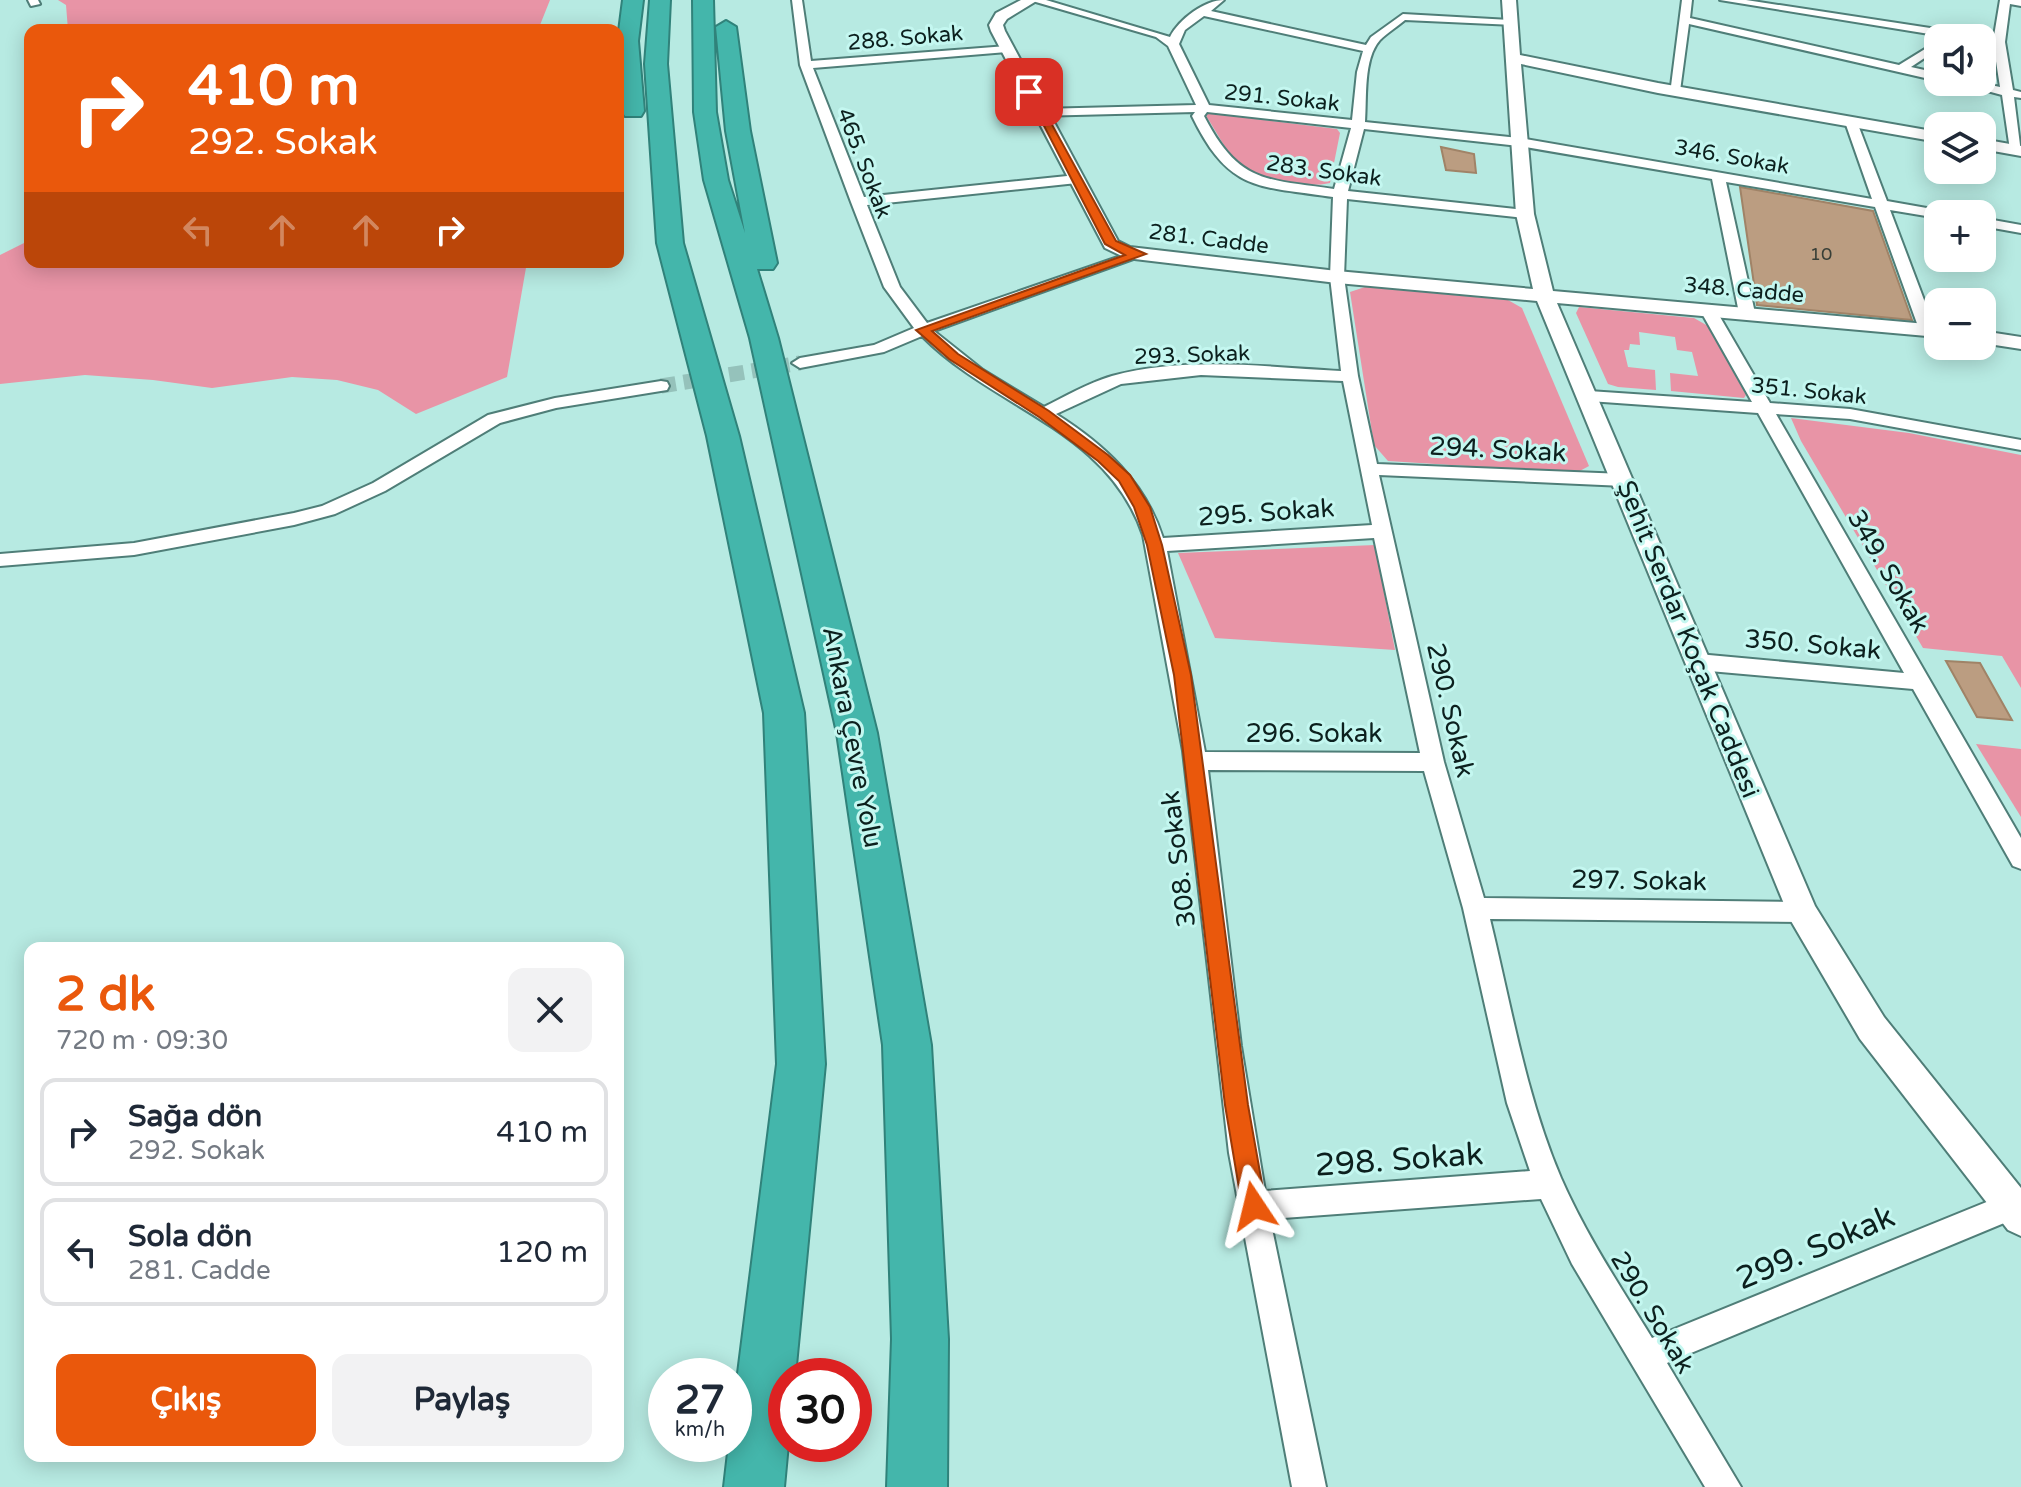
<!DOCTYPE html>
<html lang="tr">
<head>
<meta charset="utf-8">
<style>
  body { margin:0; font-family:"Varela Round",sans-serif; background:#f2f2f3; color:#1f2937; height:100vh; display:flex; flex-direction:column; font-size:30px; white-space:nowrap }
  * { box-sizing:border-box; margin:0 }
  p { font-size:26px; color:#747a83 }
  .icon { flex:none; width:44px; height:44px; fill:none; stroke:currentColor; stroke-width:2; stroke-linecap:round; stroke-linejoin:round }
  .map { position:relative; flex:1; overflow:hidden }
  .side { position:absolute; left:24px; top:942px; width:600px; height:520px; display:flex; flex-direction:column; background:#fff; border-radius:16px; box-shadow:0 4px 20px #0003 }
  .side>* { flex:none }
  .banner { position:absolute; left:24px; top:24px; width:600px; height:244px; border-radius:16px; box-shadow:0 4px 20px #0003; background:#ea580c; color:#fff; overflow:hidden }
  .buttons { position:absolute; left:1924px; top:24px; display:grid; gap:16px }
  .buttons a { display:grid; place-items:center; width:72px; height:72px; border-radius:16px; background:#fff; box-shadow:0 4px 20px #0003; font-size:40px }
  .speed { position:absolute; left:648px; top:1358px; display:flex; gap:16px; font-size:40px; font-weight:700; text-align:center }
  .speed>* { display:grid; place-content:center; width:104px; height:104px; border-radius:50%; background:#fff; box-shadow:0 4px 20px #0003; line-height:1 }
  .speed small { font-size:20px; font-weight:400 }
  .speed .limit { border:12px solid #d22; background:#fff; color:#111 }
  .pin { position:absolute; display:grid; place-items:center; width:68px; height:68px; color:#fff; margin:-34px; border-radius:16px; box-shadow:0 4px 12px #0006 }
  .me { position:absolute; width:88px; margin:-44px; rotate:350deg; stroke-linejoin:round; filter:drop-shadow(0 0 6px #0008) }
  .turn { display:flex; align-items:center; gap:28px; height:168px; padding:0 32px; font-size:36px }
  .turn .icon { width:104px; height:104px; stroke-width:2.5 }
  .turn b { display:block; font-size:56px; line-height:68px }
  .lanes { display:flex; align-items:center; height:76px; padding:0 32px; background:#0003; justify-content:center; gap:40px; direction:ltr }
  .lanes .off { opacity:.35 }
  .round { display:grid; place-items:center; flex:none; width:84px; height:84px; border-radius:16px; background:#f2f2f3 }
  .overview { display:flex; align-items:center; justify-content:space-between; height:136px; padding:0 32px }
  h1 { font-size:48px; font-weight:800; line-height:60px; color:#ea580c }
  .primary-button { display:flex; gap:16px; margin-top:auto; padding:16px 32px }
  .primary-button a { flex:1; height:92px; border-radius:16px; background:#ea580c; color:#fff; font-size:32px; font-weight:800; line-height:92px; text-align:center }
  .primary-button a+a { background:#f2f2f3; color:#1f2937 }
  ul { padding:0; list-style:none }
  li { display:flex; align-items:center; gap:24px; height:108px; margin:0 16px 12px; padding:0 16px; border:4px solid #e0e1e3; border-radius:16px }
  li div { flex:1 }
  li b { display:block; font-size:30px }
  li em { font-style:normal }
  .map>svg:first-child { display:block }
  .green { fill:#e894a6 }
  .building { fill:#bb9d81; stroke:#a08367; stroke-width:2 }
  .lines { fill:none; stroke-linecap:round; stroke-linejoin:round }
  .minor-tunnel { stroke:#95c2bb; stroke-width:15; stroke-dasharray:15 8; stroke-linecap:butt }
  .minor-casing { stroke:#4f7e78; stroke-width:4 }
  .tertiary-casing { stroke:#4f7e78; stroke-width:4 }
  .motorway-casing { stroke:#30827a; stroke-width:4 }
  .minor { fill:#fff; fill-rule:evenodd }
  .tertiary { fill:#fff; fill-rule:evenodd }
  .motorway { fill:#44b6ab; fill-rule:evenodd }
  .route { fill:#ea580c; stroke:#983908; stroke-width:2 }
  .labels { text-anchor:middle; stroke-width:6; stroke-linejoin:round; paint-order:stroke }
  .far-number-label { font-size:18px; fill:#383f37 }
  .far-street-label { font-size:22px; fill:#0c201e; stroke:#c4f7f0 }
  .street-label { font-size:26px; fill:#0c201e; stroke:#c4f7f0 }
  .near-street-label { font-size:32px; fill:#0c201e; stroke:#c4f7f0 }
</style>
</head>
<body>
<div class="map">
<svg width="2021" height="1487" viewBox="0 0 2021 1487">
  <rect width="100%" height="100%" fill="#b7eae2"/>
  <g class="green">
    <path d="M58,0H550L538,30H68L66,5Z"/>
    <path d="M1209,113L1337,129L1340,133L1330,183C1310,188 1259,183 1243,169C1228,156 1217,132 1206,116Z"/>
    <path d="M30,240V262H527L507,377L416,414L378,390L337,380L292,377L212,388L153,380L85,375L0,384V255Z"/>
    <path d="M1365,287L1508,300L1522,308L1589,466L1576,473L1388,461L1374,445L1350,292Z"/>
    <path d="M1579,307L1694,318L1708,326L1746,395L1744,398L1671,391L1670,373L1698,376L1692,352L1677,350L1675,337L1639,332L1640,345L1630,344L1629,350H1624L1628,367L1655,370L1656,390L1618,387L1608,384L1576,313Z"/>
    <path d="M1791,418L1909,433L2021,455V688L2002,656L1923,648L1801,441Z"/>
    <path d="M1375,545L1395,650L1215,638L1178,553Z"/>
    <path d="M1976,744L2021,749V817Z"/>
  </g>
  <g class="building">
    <path d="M1441,147L1474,154L1476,173L1446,170Z"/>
    <path d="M1740,187L1873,211L1912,320L1757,305Z"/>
    <path d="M1946,661L1980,663L2012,720L1977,717Z"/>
  </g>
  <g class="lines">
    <path class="minor-tunnel" d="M661,386L800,363"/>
    <g class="minor-casing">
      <g id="minor">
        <path d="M28,0H38L40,4L31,6Z"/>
        <path d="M792,0H802L811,61L1007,46L1013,49L1007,52L813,68L864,197L1077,175L1084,179L1077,183L867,205L900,287L927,323L1135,251H1145L1147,254L934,331L983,370L1044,407C1066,396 1088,383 1112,376C1186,356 1266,367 1341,371L1330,277L1333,197C1257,186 1229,192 1192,116L1195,112L1036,116L1034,113L1040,109L1196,105L1168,46L1156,37L1029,0H1046L1170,37C1179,19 1205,0 1224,0L1211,11L1366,45L1371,37L1403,14L1510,20L1516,23L1514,25L1405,20C1397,27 1387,33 1380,40C1363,59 1367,98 1365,122L1519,138L1872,199L1845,122L1851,118L1857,122L1887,201L1938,210L1945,214H1938V218L1890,210L1935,329L1927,334L1919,329L1875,207L1726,182L1755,313L1747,318L1739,313L1712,179L1519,146L1364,129L1348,191L1525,210L1532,214L1525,218L1347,199L1344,277L1358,376L1377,464L1624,474L1633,480L1624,486L1379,475L1444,762L1484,898L1802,902L1811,905L1814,912L1811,919L1802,922L1490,919C1511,1005 1526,1096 1561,1178C1586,1235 1620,1286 1652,1338L2021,1188V1216L1667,1363L1741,1487H1705L1572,1264L1541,1199L1270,1219L1326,1487H1292L1229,1153L1183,751L1143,535C1107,429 994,409 922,336L884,352L800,368L792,363L800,358L874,345L914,328L884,287L851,202L800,65ZM1204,16L1363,51L1357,72L1352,120L1209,105L1179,44L1185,30ZM1207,112L1351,128L1334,189C1266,179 1239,184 1204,116ZM1201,375L1343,381L1372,525L1163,538C1145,482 1105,445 1056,414L1121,384ZM1374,538L1420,753L1205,752L1167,551ZM1208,770L1424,771L1463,908L1507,1103L1530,1171L1265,1191L1241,1046Z"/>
        <path d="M1682,0H1692L1690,18L1899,65L1938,41V49L1911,67L1938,73V81L1689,24L1680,91L1670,94Z"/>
        <path d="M1720,0H1746L1976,35L1982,38H1954Z"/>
        <path d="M2000,0H2021V6L2010,4L2005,42L2013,90L2021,92V98L2014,97L2021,153L2017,154L2010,150L2002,95L1954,82H1977L2000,87L1993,42Z"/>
        <path d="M1982,218L2021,225V233L1982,226Z"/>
        <path d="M1708,305L1716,310L1770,403L1850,409L2021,440V450L1850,419L1776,414L2021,838V869L2013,866L1913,689L1698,670L1691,667L1688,662L1691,657L1698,654L1904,673L1758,413L1589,401L1581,396L1589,391L1752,402L1700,310Z"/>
        <path d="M661,381L667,382L669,386L667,390L556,408L500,423L385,491L335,514L294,525L134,555L0,566V554L134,543L294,513L322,506L373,483L488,415L555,398Z"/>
      </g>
    </g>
    <g class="tertiary-casing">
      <g id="tertiary">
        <path d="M1021,0H1038L1007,19L1003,25L1005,31L1118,241L1130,247L1337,271L1533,289L1516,214L1502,0H1516L1520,55L1658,83L1938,132V142L1658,93L1521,64L1534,214L1553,291L1938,325V337L1557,303L1815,906L1884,1017L2021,1188V1236L2008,1230L1860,1039L1791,921L1537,301L1337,283L1126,258L1105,248L991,31L989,25L996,13Z"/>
        <path d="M1982,139L2021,146V156L1982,149Z"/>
        <path d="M1982,331L2021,337V349L1982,343Z"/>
      </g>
    </g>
    <g class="motorway-casing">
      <g id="motorway">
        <path d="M623,0H643L638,41L644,111L641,116H625L622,111L618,39Z"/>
        <path d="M650,0H670L667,64L683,243L739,436L804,713L825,1064L795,1376H786V1444H788L784,1487H724L729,1444H734V1405L777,1064L764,713L707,436L657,243L645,64Z"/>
        <path d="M693,0H713L716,112L728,180L745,233L726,131L716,27L726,21L736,27L750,131L777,263L773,269H757L778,338L877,733L931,1045L948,1339L947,1487H887L892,1339L883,1045L837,733L750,338L704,180L694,112Z"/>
      </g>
    </g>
    <use href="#minor" class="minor"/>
    <use href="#tertiary" class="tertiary"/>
    <use href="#motorway" class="motorway"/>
  </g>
  <path class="route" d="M1025,89L1034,92L1116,241L1146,254L932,331L958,354L1049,411L1108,455L1130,475L1150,507L1162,545L1191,675L1248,1105L1266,1206L1262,1215L1254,1218L1245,1215L1242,1206L1225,1105L1174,675L1147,545L1134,507L1119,481L1098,461L1039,417L949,359L916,330L1125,255L1105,244Z"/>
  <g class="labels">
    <g class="far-number-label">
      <text x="1821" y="260">10</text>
    </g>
    <g class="far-street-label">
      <text transform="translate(905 37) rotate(-5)" y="8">288. Sokak</text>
      <text transform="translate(1282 97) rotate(6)" y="8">291. Sokak</text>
      <text transform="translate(1732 156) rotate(10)" y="8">346. Sokak</text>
      <text transform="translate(865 163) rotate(69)" y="8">465. Sokak</text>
      <text transform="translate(1324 170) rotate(8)" y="8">283. Sokak</text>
      <text transform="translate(1209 238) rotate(7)" y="8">281. Cadde</text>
      <text transform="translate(1744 289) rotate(5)" y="8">348. Cadde</text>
      <text transform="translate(1192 354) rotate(-2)" y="8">293. Sokak</text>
      <text transform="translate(1809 390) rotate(6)" y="8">351. Sokak</text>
    </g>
    <g class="street-label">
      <text transform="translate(1498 449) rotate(3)" y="9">294. Sokak</text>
      <text transform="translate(1266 512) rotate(-4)" y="9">295. Sokak</text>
      <text transform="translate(1889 571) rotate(60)" y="9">349. Sokak</text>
      <text transform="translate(1689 639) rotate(68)" y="9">Şehit Serdar Koçak Caddesi</text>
      <text transform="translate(1813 644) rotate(5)" y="9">350. Sokak</text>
      <text transform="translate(1451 710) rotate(77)" y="9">290. Sokak</text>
      <text x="1314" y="742">296. Sokak</text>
      <text transform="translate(853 737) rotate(79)" y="9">Ankara Çevre Yolu</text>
      <text transform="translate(1178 859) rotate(-97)" y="9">308. Sokak</text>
      <text transform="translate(1639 880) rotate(1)" y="9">297. Sokak</text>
      <text transform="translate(1653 1312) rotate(59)" y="9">290. Sokak</text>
    </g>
    <g class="near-street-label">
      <text transform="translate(1399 1159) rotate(-4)" y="11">298. Sokak</text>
      <text transform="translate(1815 1247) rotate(-23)" y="11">299. Sokak</text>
    </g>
  </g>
</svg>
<div class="buttons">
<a><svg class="icon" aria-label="sound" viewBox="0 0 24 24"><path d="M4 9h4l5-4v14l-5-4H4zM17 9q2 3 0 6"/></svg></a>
<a><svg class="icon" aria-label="layers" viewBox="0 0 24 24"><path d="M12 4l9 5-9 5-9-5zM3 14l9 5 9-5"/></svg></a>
<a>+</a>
<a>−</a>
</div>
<div class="speed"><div>27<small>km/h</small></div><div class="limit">30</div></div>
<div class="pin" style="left:1029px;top:92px;background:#d93025"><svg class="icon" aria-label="arrive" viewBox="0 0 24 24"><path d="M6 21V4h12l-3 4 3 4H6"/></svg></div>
<svg class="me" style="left:1254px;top:1206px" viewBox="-20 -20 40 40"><path d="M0-17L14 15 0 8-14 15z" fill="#ea580c" stroke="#fff" stroke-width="4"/></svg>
<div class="banner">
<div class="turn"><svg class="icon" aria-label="right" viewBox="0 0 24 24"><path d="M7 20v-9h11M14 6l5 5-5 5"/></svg><div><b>410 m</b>292. Sokak</div></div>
<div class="lanes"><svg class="icon off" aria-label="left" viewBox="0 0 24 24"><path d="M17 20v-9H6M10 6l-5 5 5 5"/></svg><svg class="icon off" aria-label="ahead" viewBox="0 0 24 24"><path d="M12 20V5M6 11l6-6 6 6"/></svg><svg class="icon off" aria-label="ahead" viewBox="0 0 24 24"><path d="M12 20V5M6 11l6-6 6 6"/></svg><svg class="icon" aria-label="right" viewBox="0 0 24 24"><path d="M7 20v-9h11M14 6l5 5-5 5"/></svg></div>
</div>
<section class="side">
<div class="overview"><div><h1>2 dk</h1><p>720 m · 09:30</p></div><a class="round"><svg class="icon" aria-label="close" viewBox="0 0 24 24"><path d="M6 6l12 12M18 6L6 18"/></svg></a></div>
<ul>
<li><svg class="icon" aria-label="right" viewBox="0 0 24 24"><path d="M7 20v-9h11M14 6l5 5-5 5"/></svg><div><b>Sağa dön</b><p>292. Sokak</p></div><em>410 m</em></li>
<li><svg class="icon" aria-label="left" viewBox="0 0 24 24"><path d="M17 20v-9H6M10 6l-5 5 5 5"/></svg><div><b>Sola dön</b><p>281. Cadde</p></div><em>120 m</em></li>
</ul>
<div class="primary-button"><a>Çıkış</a><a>Paylaş</a></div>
</section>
</div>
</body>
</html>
